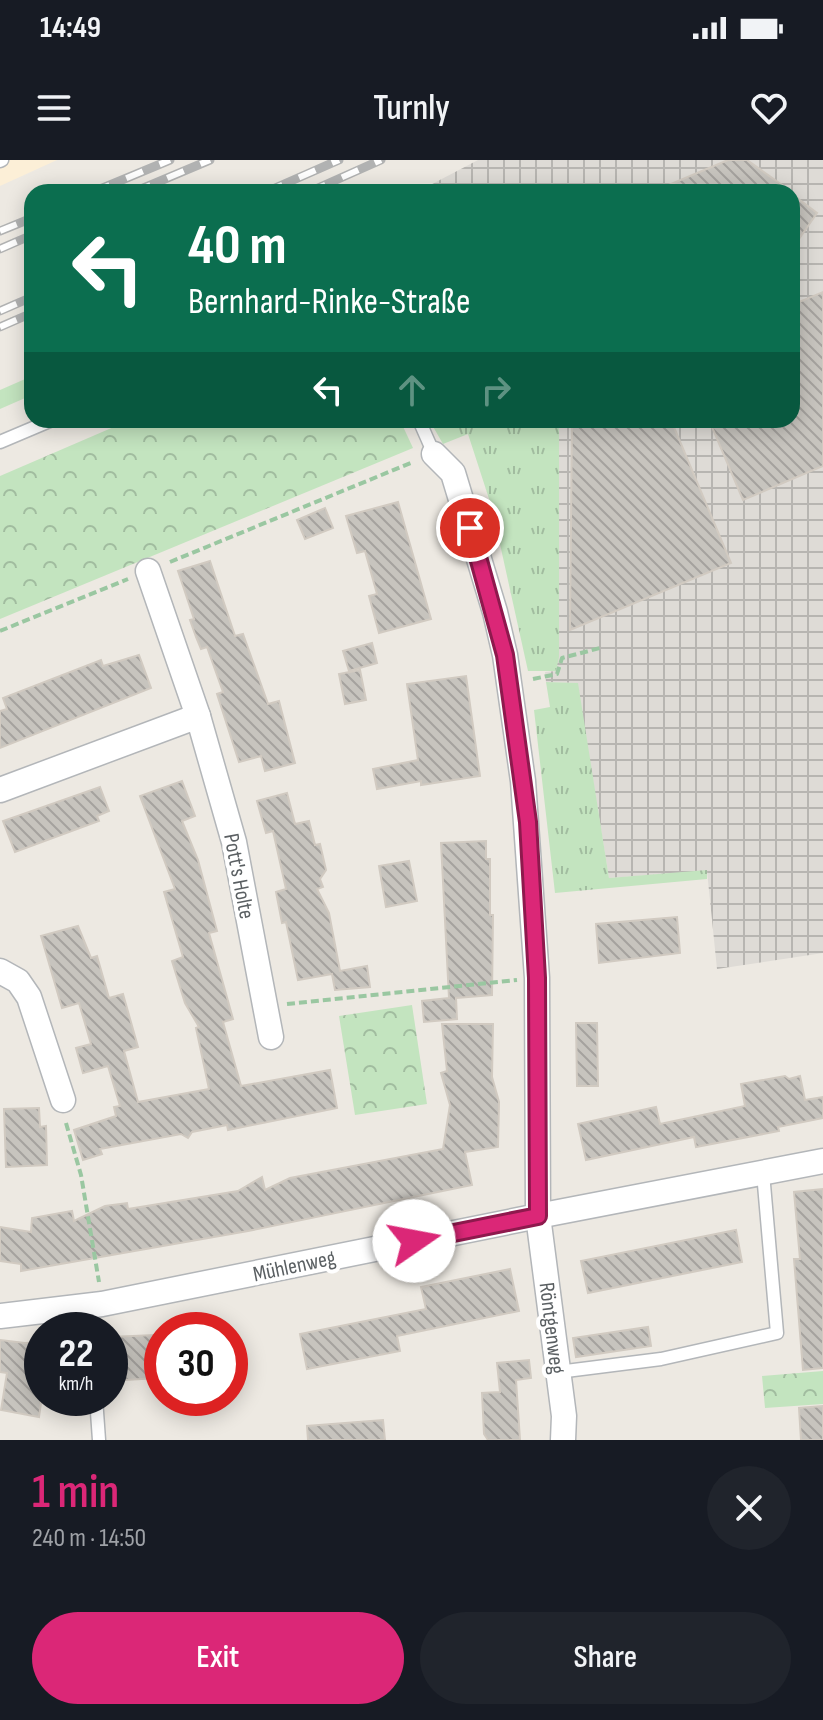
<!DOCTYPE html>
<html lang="en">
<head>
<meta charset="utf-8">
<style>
  body { margin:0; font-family:"Sofia Sans Condensed",sans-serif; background:#20242c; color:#f1f3f6; height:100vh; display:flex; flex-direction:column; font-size:30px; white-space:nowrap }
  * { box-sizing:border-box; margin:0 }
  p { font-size:26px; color:#9ea1a6 }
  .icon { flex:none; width:44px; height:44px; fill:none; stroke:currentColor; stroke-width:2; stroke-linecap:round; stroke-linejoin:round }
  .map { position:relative; height:1280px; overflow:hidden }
  .panel { display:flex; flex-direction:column; background:#171b24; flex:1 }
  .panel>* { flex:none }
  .top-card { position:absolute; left:24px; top:24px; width:776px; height:244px; border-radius:24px; box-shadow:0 4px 20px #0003; background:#0b6e4f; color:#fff; overflow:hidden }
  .speed { position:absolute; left:24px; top:1152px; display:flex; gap:16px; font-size:40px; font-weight:700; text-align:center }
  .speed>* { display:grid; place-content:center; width:104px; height:104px; border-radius:50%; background:#171b24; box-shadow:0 4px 20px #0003; line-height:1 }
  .speed small { font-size:20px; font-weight:400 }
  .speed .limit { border:12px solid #d22; background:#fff; color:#111 }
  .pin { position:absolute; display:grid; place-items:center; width:68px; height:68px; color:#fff; margin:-34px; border:4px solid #fff; border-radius:50%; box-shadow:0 2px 8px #0007 }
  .me { position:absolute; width:88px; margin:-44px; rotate:78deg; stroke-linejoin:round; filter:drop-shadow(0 0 6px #0008) }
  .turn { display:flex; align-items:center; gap:28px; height:168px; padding:0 32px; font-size:36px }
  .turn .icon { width:104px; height:104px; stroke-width:2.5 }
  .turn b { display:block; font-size:56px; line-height:68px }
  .lanes { display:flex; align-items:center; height:76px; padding:0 32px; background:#0003; justify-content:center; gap:40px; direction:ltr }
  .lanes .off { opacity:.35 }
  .round { display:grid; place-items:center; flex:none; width:84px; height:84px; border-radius:42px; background:#20242c }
  .headline { display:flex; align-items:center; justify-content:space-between; height:136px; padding:0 32px }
  h1 { font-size:48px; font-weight:600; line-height:60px; color:#db2777 }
  .button { display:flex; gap:16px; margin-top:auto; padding:16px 32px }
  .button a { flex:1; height:92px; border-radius:48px; background:#db2777; color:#fff; font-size:32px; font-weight:600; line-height:92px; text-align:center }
  .button a+a { background:#20242c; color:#f1f3f6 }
  .status { display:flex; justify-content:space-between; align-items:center; height:56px; padding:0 40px; background:#171b24; direction:ltr }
  .status svg { height:22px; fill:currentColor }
  header { display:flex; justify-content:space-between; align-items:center; height:104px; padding:0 32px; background:#171b24; font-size:36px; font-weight:600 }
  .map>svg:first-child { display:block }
  .commercial { fill:#fcefd7 }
  .industrial { fill:url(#industrial-grid) }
  .grass { fill:url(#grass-tufts) }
  .forest { fill:url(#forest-crowns) }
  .building { fill:url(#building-back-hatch); stroke:#d1cac1; stroke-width:2 }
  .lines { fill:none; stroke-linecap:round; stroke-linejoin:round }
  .lane-casing { stroke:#b3b6b9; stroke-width:15 }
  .street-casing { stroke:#b3b6b9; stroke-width:27 }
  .path { stroke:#9ac7a1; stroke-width:4; stroke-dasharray:8 4; stroke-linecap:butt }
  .lane { stroke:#fff; stroke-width:12 }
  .street { stroke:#fff; stroke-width:24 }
  .rail-casing { stroke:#b1b2b2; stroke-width:9 }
  .rail { stroke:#fff; stroke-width:6; stroke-dasharray:18; stroke-linecap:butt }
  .route-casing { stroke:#8e194d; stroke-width:20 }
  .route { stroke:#db2777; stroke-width:14 }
  .labels { text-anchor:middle; stroke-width:8; stroke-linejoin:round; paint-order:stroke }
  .street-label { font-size:22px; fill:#5a5f62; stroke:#fff }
</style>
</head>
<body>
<div class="status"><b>14:49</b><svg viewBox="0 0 49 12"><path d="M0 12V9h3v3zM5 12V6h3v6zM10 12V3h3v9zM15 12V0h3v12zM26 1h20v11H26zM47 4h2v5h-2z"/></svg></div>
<header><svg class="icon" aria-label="menu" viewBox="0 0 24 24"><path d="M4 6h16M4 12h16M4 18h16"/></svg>Turnly<svg class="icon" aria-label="heart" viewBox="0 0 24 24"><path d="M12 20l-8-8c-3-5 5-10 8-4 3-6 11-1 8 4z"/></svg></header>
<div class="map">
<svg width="823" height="1280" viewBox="0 0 823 1280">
  <defs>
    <pattern id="industrial-grid" width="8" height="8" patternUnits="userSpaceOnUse" patternTransform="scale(2)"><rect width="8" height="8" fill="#dedbd6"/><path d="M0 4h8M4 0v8" fill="none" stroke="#b7b5b1"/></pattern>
    <pattern id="grass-tufts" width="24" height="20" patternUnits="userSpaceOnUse" patternTransform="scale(2)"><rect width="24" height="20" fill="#c3e4bf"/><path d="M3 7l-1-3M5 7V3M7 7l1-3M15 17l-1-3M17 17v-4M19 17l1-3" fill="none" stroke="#a1bc9f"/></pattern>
    <pattern id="forest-crowns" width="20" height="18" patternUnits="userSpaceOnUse" patternTransform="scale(2)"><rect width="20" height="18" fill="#c3e4bf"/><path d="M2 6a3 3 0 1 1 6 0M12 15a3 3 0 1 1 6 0" fill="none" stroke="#a1bc9f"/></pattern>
    <pattern id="building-back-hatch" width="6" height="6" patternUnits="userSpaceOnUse" patternTransform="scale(2)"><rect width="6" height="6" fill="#c7c4be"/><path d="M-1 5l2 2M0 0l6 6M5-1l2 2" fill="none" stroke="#a5a29e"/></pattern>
  </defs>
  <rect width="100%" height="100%" fill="#ede9e2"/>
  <path class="commercial" d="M0,0H57L0,26Z"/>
  <path class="industrial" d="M478,0H823V793L717,809L707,711L609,718L577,523L546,522L545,512L556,511L559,260H792V32H417Z"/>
  <g class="grass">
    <path d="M32,216V235L0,249V230Z"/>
    <path d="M437,260H505L508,266L522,260H559V497L556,511H528L492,348L468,274L443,284L431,263Z"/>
    <path d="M546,522L578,523L609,718L707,710V719L555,733L534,550L550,547Z"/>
  </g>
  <g class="forest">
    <path d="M130,260H400L413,288L0,459V316Z"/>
    <path d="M412,845L427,944L355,955L339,856Z"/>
    <path d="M823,1211V1244L765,1248L762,1216Z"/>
  </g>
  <g class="building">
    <path d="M728,0H747L792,32H652Z"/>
    <path d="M792,34L817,53L792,89Z"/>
    <path d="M823,132V306L743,340L709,260H792V145Z"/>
    <path d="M572,260H671L731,403L570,470Z"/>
    <path d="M398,342L431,459L379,473L369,436L377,434L365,391L357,393L346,356Z"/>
    <path d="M325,348L333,368L305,379L297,360Z"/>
    <path d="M210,401L235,476L243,474L268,544L279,541L295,603L265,611L261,596L239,602L217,534L223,532L207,487L201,489L196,477L190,460L194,459L178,411Z"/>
    <path d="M372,483L377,503L349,511L343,491Z"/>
    <path d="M139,495L151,528L0,588V551L7,549L3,538L101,500L103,506Z"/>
    <path d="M360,510L366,540L345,544L339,514Z"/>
    <path d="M466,516L480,616L421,625V621L377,629L373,609L418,600L407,524Z"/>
    <path d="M182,621L195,656L182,661L198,700L217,771L209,773L233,859L223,862L241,926L330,910L337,948L228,970L227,965L192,972L188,978L181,974L100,989L102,994L83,1000L74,970L116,956L114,947L120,946L108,906L83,913L76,888L91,884L79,843L62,848L41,776L78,766L91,798L97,796L109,838L123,834L138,887L124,891L138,942L209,929L196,868L199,867L185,843L172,801L183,797L164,732L175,729L140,636Z"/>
    <path d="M100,627L109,651L97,656L99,661L15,692L3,661Z"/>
    <path d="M287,633L295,664L309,661L315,685L320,684L326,710L320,719L323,727L317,729L329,753L340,811L367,806L370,827L335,830L332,814L298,820L286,762L282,763L276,732L286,729L273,671L266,673L257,641Z"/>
    <path d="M486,681V699H490V755H493L492,835L456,838L457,859L424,862L422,841L449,838L441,683Z"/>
    <path d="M409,701L417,741L386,747L379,706Z"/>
    <path d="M677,757L680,793L599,803L596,764Z"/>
    <path d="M576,863H597L598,926H577Z"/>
    <path d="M442,864H493L492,917L499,942L498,987L465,992L472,1025L248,1071L21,1111V1104L0,1101V1067L31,1072L32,1058L72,1051L74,1061L105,1046L127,1043L128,1049L238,1031L262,1017L265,1030L290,1018L443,989L450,945L441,913L447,911Z"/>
    <path d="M785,916L789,919L800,916L805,940L823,937V958L778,967L779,971L696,987L694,977L586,1000L578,964L656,947L660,964L745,946L741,924Z"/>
    <path d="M39,948L40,967L46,966L47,1005L6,1007L4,949Z"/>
    <path d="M823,1029V1208L803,1210L794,1099H800L794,1032Z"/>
    <path d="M736,1070L742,1102L588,1133L581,1101Z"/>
    <path d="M510,1109L519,1151L397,1176L400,1191L307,1209L300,1174L426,1149L421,1127Z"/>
    <path d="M648,1167L651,1186L576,1197L573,1178Z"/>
    <path d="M155,1175L157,1218L110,1221V1177Z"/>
    <path d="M0,1180L25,1183L42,1182V1236L39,1257L1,1250L7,1213L0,1212Z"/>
    <path d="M529,1200L531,1218L516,1220L520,1280H488L484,1274L482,1233L500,1232L497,1203Z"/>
    <path d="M823,1246V1280H801L799,1248Z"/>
    <path d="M383,1260L385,1280H308L307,1266Z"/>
  </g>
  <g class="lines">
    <g class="lane-casing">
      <g id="lane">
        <path d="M0,1L2,0"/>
        <path d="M419,260L434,294"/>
        <path d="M0,282L52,260"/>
        <path d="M87,1146L91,1170"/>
        <path d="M558,1212L661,1199L777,1173L763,1013"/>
        <path d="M96,1238L99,1280"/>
      </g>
    </g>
    <g class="street-casing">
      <g id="street">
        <path d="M434,294L453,313L495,452L505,495L523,621L537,818L538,1056L564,1256L563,1280"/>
        <path d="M148,411L198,556"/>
        <path d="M0,630L198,556L234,682L271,877"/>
        <path d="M0,811L18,821L29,837L63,940"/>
        <path d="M0,1156L102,1144L538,1056L823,1001"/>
      </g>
    </g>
    <g class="path">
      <path d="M170,402L413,302"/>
      <path d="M0,471L128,419"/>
      <path d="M533,519L557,514L562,498L600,488"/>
      <path d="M287,844L517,820"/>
      <path d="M66,963L81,1015L99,1122"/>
    </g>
    <use href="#lane" class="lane"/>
    <use href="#street" class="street"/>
    <g class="rail-casing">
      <g id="rail">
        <path d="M93,32L170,0"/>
        <path d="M134,32L210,0"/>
        <path d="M266,32L339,0"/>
        <path d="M309,32L381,0"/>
        <path d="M0,71L32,58"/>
        <path d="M0,89L32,75"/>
        <path d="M0,151L32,137"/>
        <path d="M0,167L32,153"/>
      </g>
    </g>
    <use href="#rail" class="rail"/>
  </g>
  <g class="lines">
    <g class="route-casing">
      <path id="route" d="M414,1081L538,1056L537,818L528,662L505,495L470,368"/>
    </g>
    <use href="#route" class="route"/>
  </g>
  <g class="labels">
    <g class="street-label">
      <text transform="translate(240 716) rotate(79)" y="8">Pott's Holte</text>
      <text transform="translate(294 1105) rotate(-12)" y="8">Mühlenweg</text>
      <text transform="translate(553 1168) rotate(83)" y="8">Röntgenweg</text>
    </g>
  </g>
</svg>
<div class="speed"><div>22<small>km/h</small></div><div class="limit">30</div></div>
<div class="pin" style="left:470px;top:368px;background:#d93025"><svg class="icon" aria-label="arrive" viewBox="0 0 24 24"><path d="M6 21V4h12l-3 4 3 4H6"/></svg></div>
<svg class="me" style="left:414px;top:1081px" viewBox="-20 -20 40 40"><circle r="19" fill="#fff"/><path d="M0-13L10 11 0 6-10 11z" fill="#db2777"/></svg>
<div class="top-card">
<div class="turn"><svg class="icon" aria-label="left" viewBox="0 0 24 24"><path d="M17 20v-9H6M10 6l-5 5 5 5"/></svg><div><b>40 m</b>Bernhard-Rinke-Straße</div></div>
<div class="lanes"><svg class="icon" aria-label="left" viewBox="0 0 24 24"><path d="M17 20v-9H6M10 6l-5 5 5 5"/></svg><svg class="icon off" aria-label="ahead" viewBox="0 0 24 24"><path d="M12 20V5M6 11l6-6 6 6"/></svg><svg class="icon off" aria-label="right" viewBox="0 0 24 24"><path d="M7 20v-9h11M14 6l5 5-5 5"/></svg></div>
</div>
</div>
<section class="panel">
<div class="headline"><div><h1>1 min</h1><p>240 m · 14:50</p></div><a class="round"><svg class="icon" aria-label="close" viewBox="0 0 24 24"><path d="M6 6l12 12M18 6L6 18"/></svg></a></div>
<div class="button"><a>Exit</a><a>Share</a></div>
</section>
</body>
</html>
